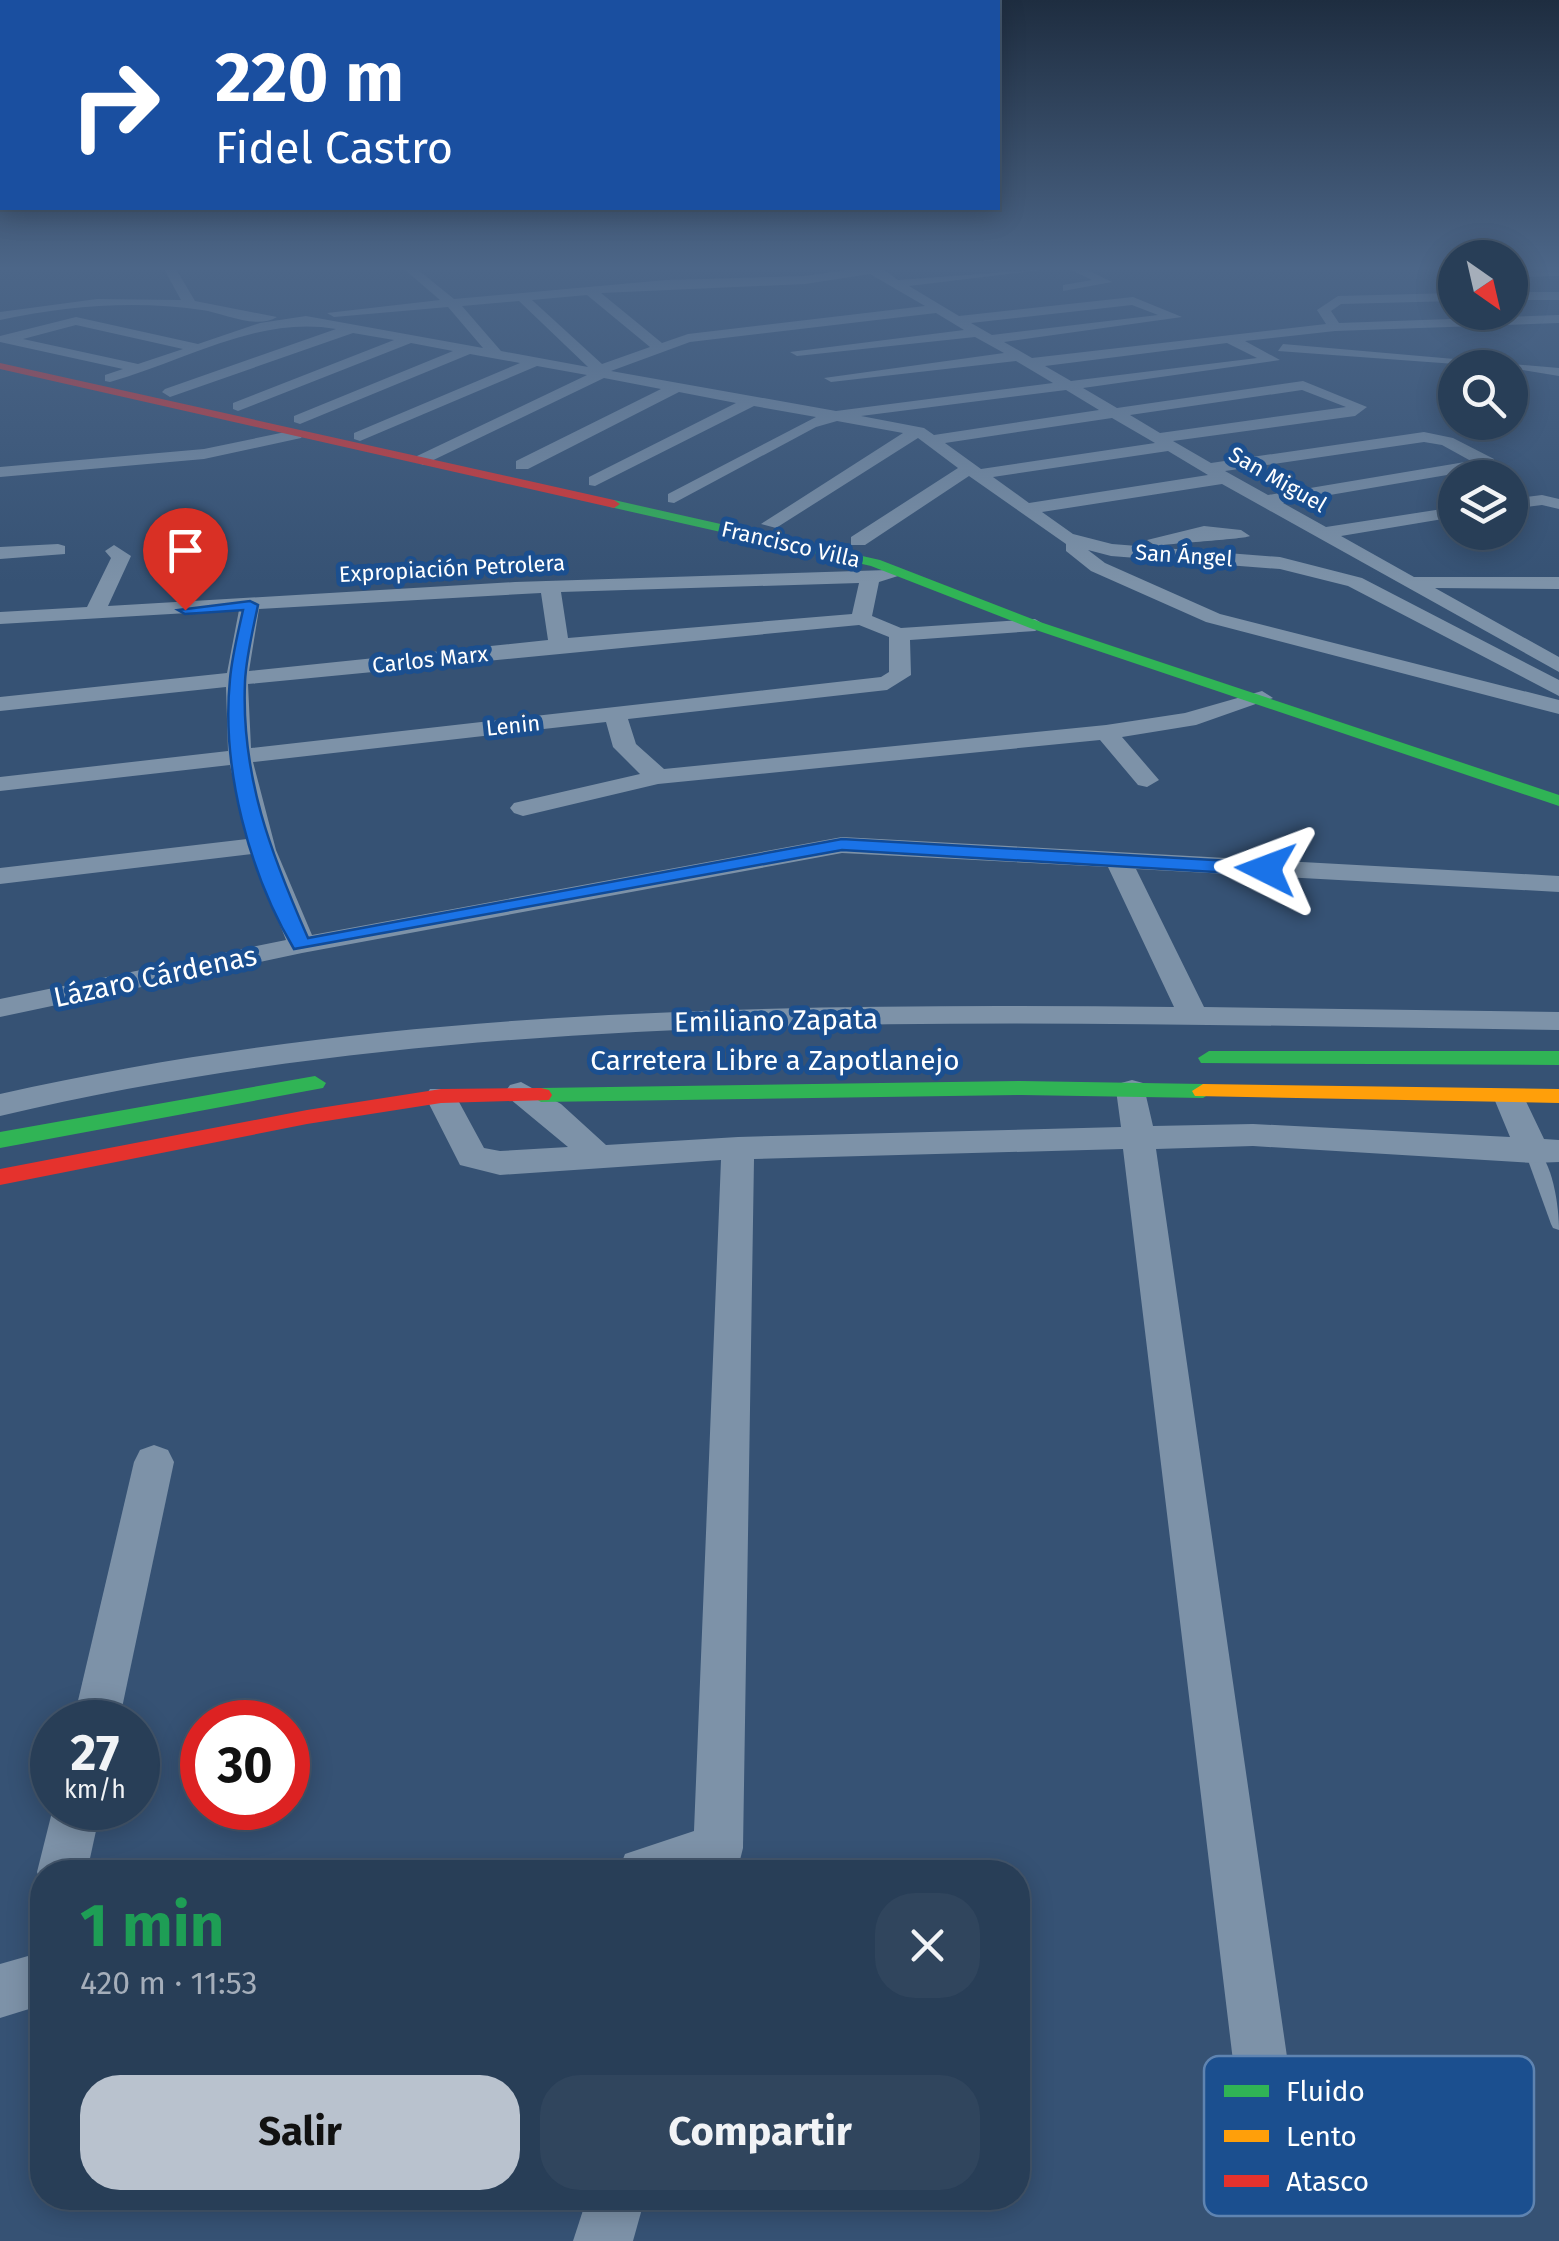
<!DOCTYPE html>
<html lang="es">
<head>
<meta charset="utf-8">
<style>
  body { margin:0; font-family:"Fira Sans",sans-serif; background:#30455d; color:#f1f3f6; height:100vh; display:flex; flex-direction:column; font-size:38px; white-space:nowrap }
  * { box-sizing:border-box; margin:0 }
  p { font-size:32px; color:#a5aeba }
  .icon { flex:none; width:55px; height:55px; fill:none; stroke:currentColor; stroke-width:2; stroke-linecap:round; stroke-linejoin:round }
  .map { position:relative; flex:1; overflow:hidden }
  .panel { position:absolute; left:30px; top:1860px; width:1000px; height:350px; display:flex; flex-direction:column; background:#283e57; border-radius:40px; box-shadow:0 5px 25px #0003,0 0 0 2px #44576d }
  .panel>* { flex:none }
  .guide { position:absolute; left:0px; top:0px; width:1000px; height:210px; box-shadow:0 5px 25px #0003,0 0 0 2px #44576d; background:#1a4fa0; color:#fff; overflow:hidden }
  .needle { width:65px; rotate:146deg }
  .fabs { position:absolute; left:1438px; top:240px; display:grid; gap:20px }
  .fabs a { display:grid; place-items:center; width:90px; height:90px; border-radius:50%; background:#283e57; box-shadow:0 5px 25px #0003,0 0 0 2px #44576d; font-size:50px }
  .speed { position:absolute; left:30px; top:1700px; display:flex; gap:20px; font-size:50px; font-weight:700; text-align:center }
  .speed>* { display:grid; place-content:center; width:130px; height:130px; border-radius:50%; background:#283e57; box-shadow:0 5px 25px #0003,0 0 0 2px #44576d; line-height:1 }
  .speed small { font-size:25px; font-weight:400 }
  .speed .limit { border:15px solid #d22; background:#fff; color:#111 }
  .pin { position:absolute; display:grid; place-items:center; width:85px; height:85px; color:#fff; margin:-102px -42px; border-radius:50% 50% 50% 0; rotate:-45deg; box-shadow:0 0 10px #0007 }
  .pin .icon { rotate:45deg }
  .me { position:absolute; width:110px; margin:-55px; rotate:273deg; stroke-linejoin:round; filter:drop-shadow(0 0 8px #0008) }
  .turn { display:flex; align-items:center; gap:35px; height:210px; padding:0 50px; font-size:45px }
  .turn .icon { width:130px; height:130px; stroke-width:2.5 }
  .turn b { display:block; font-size:70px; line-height:85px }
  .round { display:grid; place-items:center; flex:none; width:105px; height:105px; border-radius:40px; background:#30455d }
  .headline { display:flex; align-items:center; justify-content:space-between; height:170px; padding:0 50px }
  h1 { font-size:60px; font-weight:700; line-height:75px; color:#1e9e55 }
  .action { display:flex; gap:20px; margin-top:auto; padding:20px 50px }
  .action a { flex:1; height:115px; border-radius:40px; background:#b9c2ce; color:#111; font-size:40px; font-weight:700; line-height:115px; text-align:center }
  .action a+a { background:#30455d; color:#f1f3f6 }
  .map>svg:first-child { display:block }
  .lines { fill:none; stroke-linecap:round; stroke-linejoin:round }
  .lane { fill:#7d92a8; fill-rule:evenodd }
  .street { fill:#7d92a8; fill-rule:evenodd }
  .fast { fill:#30b455; fill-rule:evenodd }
  .slow { fill:#ff9f0a; fill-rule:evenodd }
  .jam { fill:#e5322d; fill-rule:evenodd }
  .route { fill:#1a73e8; stroke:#114b97; stroke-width:2.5 }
  .labels { text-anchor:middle; stroke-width:10; stroke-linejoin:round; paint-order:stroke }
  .far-street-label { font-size:22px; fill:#fff; stroke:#1b4f8f }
  .street-label { font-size:28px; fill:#fff; stroke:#1b4f8f }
  .key { fill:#1b4f8f; stroke:#5f84b1; stroke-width:2.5 }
  .key-label { font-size:28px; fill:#fff }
</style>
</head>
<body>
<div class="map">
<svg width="1559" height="2241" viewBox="0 0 1559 2241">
  <rect width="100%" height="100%" fill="#365274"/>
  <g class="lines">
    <path class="lane" d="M1533,1147C1553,1158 1559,1208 1559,1230L1553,1228L1551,1224L1525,1152Z"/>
    <g class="street">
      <path d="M164,269H176L195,301L277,317C256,330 224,313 202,310C135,300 65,306 0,320V312L97,299L181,300Z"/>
      <path d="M404,269H417L454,299L666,280L805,276L853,269H883L898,280L1049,269L909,286L959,316L1133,297L1182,317L1004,342L1032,358L1326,324L1317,310L1338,296L1455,293V301L1341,304L1331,311L1339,323L1559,315V323L1335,331L1245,341L1280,360L1083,388L1117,408L1303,381L1367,407L1355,416L1173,441L1211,463L1424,432L1453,438L1494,459V467L1488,468L1283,503L1326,527L1455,507V517L1341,536L1414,577H1559V589L1435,588L1559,657V672L1222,484L1042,512L1073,534L1112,544L1280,557L1362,578L1559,680V696L1348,586L1280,569L1111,556L1088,550L1105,563L1220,614L1559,700V714L1206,622L1091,571L1066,551V544L969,476L865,545H851V537L958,468L918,438L776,528L761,524L903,433L837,421L816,427L674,503L668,502V494L816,417L754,406L595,486L589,485V477L736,403L679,392L528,469H516V461L661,389L604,378L423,465L415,460L417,456L587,375L537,366L360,441L354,439V433L520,363L470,354L300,424L294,422V416L453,351L411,343L238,411L233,409V403L394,340L353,333L170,397L162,392L165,389L336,329C259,315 183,362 110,382L105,381V375L123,369L0,342V336L76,317L198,344L260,323L306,316L483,348L448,307L334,317L327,313L440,300ZM870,274L925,306L688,334L662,343L601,293L805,284ZM587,295L650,347L602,364L532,300ZM519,301L588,367L501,351L462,306ZM1132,305L1158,315L992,335L971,323ZM936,313L964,330L790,352L797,356L975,337L1004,353L824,378L831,382L1016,361L1053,383L836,411L611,371L690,342ZM76,325L183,349L138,364L23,339ZM1227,343L1257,358L1071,381L1045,366ZM1066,390L1099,410L934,435L924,428L861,416ZM1302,390L1346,407L1160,433L1130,415ZM1112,418L1155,443L981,469L945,443ZM1424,442L1442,445L1471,461L1268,495L1225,471ZM1168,451L1208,475L1029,503L993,477Z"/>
      <path d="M1069,269H1085L1112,282L1063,291V285L1092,280Z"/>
      <path d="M1510,269H1559V276L1510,277Z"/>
      <rect x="1510" y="292" width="49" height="8"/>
      <path d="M1283,344L1559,368V376L1510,368L1278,351Z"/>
      <path d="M295,430L303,435L301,438L204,459L0,477V467L204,449Z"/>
      <path d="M1542,495L1559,499V509L1542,505L1510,509V499Z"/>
      <path d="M1204,526L1241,530L1250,536C1246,539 1173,543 1156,546L1147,540Z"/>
      <path d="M58,544L65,546V554L0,559V547Z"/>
      <path d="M114,545L131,556L108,606L515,582L888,570L898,576L879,582L872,616L901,628L1035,619L1045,625L1035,631L910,640L911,675L887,690L628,719L636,744L664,769L1106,725L1185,713L1262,691L1273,698L1196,725L1122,737L1159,780L1147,787L1138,785L1100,740L658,784L523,816L514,813L510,808L514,803L640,774L613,747L606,722L253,762L276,850L312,935L842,837L1559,876V892L1136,869L1204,1007L1559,1012V1030C1050,1024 498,998 0,1116V1094C382,1007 784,1003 1174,1007L1108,867L842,853L302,953L0,1017V999L286,940L252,854L0,884V868L247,839L230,765L0,791V777L228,751L226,687L0,711V697L227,673L239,610L0,624V612L87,607L111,558L105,551ZM859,583L852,614L568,638L561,592ZM541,593L548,640L249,671L259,609ZM859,625L889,637V672L881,677L251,748L248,684Z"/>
      <path d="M1132,1080L1143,1083L1153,1126L1253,1124L1510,1137L1493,1096L1498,1089H1520L1544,1139L1559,1140V1162L1533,1163L1253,1146L1156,1149L1296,2119L1288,2139L1268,2147L1248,2139L1240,2119L1123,1149L754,1159L743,1848L737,1872H618L625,1854L694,1831L721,1160L500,1175L460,1165L425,1096L430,1089H452L484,1148L500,1151L568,1147L510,1099L505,1092L510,1085L521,1082L561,1104L606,1145L738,1137L1121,1127L1116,1090L1121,1083Z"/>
      <path d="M154,1445L168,1450L174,1462L119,1722H73L134,1462L140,1450Z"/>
      <path d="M53,1808H101L87,1872H42V1886L37,1872Z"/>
      <path d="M42,1952V2005L0,2018V1964Z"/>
      <path d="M587,2198H645L633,2241H573Z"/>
    </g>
    <g class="fast">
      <path d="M614,500L880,560L1040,622L1559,795V806L1030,628L871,566L610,507V501Z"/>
      <path d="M1209,1051H1559V1065L1201,1063L1198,1058Z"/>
      <path d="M315,1076L326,1083L323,1088L0,1148V1132Z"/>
      <path d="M1021,1081L1203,1084L1214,1091L1203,1098L1021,1095L541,1102L530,1095L541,1088Z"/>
    </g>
    <path class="slow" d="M1203,1084L1559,1089V1103L1195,1096L1192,1091Z"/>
    <g class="jam">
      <path d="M0,363L614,500L620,504L614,508L0,369Z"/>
      <path d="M541,1088L549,1090L552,1095L549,1100L441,1103L307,1124L0,1185V1169L307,1110L441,1089Z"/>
    </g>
  </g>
  <linearGradient id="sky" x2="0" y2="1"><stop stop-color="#1e2d40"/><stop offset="0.46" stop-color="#4c6688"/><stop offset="1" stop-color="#4c6688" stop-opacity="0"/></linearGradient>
  <rect width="1559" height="583" fill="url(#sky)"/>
  <path class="route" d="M250,601L258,605C253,630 246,657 245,682C241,776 271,854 308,938L842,839L1266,863L1275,869L1266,875L842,850L294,949C249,873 221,768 230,679C232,656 238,633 243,610L185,614L178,610Z"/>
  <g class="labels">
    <g class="far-street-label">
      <text transform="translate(1278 479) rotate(30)" y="8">San Miguel</text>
      <text transform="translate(791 544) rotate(13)" y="8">Francisco Villa</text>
      <text transform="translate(1184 555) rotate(4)" y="8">San Ángel</text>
      <text transform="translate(452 568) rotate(-3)" y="8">Expropiación Petrolera</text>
      <text transform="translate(430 659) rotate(-6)" y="8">Carlos Marx</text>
      <text transform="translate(513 725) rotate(-6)" y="8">Lenin</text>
    </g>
    <g class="street-label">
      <text transform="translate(155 976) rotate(-12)" y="10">Lázaro Cárdenas</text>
      <text transform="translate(776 1020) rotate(-1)" y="10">Emiliano Zapata</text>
      <text x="775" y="1070">Carretera Libre a Zapotlanejo</text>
    </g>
  </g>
  <rect x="1204" y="2056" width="330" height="160" rx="15" class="key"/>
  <rect x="1224" y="2085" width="45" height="12" fill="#30b455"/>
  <rect x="1224" y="2130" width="45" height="12" fill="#ff9f0a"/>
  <rect x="1224" y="2175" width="45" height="12" fill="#e5322d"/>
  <g class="key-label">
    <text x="1286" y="2101">Fluido</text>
    <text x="1286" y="2146">Lento</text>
    <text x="1286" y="2191">Atasco</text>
  </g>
</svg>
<div class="fabs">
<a><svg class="needle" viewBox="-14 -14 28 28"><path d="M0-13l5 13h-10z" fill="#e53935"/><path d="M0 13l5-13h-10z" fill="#a5aeba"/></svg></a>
<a><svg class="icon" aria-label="search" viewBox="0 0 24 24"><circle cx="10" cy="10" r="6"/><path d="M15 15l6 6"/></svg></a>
<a><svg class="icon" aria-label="layers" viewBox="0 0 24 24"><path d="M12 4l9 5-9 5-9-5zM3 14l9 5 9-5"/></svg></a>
</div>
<div class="speed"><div>27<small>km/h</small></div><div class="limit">30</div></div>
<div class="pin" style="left:185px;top:610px;background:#d93025"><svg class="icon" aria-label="arrive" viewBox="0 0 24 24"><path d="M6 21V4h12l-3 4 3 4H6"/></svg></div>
<svg class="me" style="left:1266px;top:869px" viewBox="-20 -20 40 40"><path d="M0-17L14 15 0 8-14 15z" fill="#1a73e8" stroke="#fff" stroke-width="4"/></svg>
<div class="guide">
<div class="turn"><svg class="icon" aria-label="right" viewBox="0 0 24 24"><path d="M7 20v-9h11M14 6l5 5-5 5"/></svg><div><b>220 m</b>Fidel Castro</div></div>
</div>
<section class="panel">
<div class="headline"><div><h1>1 min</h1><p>420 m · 11:53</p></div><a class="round"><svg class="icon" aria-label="close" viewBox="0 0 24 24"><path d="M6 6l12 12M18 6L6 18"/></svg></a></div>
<div class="action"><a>Salir</a><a>Compartir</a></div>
</section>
</div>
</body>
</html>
